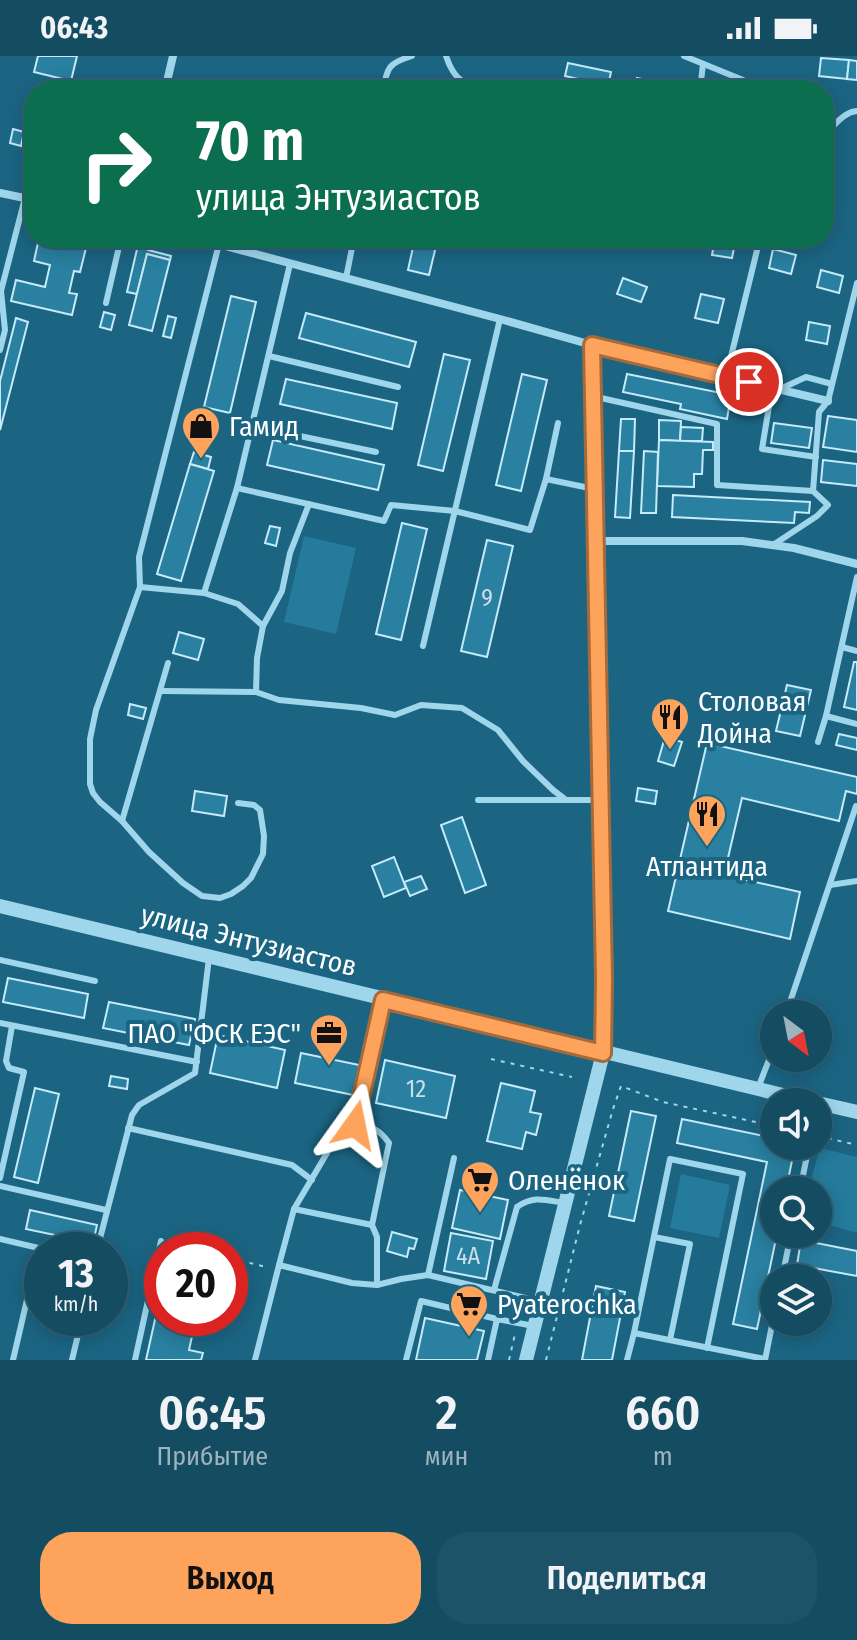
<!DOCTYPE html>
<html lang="ru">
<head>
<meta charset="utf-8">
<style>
  body { margin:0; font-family:"Fira Sans Condensed",sans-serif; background:#1d5368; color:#f1f3f6; height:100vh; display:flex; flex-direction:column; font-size:30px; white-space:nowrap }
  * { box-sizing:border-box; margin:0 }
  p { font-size:26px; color:#9db4be }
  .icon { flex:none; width:44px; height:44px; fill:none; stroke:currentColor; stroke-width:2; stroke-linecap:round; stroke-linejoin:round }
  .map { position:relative; height:1304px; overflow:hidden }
  .sheet { display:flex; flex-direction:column; background:#144c62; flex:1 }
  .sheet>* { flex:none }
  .top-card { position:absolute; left:24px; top:24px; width:810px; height:168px; border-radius:32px; box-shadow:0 4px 20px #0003,0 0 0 2px #336377; background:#0b6e4f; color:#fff; overflow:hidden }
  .needle { width:52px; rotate:148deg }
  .buttons { position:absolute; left:760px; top:944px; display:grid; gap:16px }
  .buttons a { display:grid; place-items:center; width:72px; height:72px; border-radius:50%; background:#144c62; box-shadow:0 4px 20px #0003,0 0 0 2px #336377; font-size:40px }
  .speed { position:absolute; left:24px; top:1176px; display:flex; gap:16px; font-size:40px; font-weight:700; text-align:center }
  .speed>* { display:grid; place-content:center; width:104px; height:104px; border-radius:50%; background:#144c62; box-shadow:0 4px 20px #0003,0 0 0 2px #336377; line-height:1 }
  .speed small { font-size:20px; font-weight:400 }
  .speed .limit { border:12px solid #d22; background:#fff; color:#111 }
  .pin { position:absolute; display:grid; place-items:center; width:68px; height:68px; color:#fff; margin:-34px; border:4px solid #fff; border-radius:50%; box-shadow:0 2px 8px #0007 }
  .me { position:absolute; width:88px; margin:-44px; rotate:12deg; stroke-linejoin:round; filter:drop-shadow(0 0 6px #0008) }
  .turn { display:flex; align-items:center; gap:28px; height:168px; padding:0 40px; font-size:36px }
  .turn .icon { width:104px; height:104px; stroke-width:2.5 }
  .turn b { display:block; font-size:56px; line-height:68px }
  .eta { display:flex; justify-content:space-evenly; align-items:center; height:136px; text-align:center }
  .eta b { font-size:48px; font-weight:600; line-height:56px }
  .action { display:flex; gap:16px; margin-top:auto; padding:16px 40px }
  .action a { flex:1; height:92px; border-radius:32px; background:#fda35c; color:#111; font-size:32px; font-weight:600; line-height:92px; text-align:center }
  .action a+a { background:#1d5368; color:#f1f3f6 }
  .status { display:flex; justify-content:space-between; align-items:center; height:56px; padding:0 40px; background:#144c62; direction:ltr }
  .status svg { height:22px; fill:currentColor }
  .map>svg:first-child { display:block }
  .green { fill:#247b9c }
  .building { fill:#2980a1; stroke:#c5eaf8; stroke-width:2 }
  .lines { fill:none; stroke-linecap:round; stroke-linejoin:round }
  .path { stroke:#a0d6eb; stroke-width:2; stroke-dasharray:4 6; stroke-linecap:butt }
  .service { stroke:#a0d6eb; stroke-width:6 }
  .minor { stroke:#a0d6eb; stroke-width:8 }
  .tertiary { stroke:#a0d6eb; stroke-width:14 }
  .route-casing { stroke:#a46a3c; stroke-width:20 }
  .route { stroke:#fda35c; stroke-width:14 }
  .labels { text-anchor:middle; stroke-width:8; stroke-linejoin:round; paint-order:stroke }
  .number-label { font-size:24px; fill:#cadfe8 }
  .poi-label { font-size:28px; fill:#fff; stroke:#1b6583; text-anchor:start }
  .street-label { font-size:28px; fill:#fff; stroke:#1b6583 }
</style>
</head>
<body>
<div class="status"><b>06:43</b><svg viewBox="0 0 49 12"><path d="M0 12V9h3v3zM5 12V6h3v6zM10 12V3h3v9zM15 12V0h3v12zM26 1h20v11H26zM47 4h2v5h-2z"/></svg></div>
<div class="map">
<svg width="857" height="1304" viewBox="0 0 857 1304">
  <rect width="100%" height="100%" fill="#1b6583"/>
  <g class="green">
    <path d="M304,480L356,492L336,578L284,566Z"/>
    <path d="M820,1092L857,1101V1177L822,1167L828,1140L818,1137V1134H808Z"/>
    <path d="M681,1118L730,1129L719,1182L670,1172Z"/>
  </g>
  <g class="building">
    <path d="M38,0H77L71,25L34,16Z"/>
    <path d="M821,2L849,4L847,23L819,20Z"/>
    <path d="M849,4L857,5V24L847,23Z"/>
    <path d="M568,7L611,16L608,30L565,20Z"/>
    <path d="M637,22L682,31V34H635Z"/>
    <path d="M13,73L24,76L21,90L10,87Z"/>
    <path d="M39,182L86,192L80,216L74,215L69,237L77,238L72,259L11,245L16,224L45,231L50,209L34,205Z"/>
    <path d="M415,182H438L429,219L408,214Z"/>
    <path d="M715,182H736L732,202L712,199Z"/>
    <path d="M138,189L148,192V194L171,200L170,204L147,198L137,238L127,236Z"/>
    <path d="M773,193L796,199L791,218L769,212Z"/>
    <path d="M147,198L170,204L152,275L129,269Z"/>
    <path d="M821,214L843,220L839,237L817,231Z"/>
    <path d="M623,222L647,231L641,246L617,238Z"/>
    <path d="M701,238L724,243L718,267L695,262Z"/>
    <path d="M231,240L256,246L230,357L204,351Z"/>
    <path d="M104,256L115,259L111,274L100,271Z"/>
    <path d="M306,257L416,286L409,311L299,282Z"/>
    <path d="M168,260L176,262L171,282L163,280Z"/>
    <path d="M16,262L28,266L0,374V325Z"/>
    <path d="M809,266L830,270L827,288L806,284Z"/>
    <path d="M444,298L470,304L443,415L418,409Z"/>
    <path d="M522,318L547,324L521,435L496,429Z"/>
    <path d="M627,318L731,339L727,363L680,353L681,348L623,336Z"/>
    <path d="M286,323L397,347L392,373L280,348Z"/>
    <path d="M828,360L857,364V396L823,391Z"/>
    <path d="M621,363H635L634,395H619Z"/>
    <path d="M659,364L681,365L680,385L659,384Z"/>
    <path d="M774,367L812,372L809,392L771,387Z"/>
    <path d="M681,371L703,372L702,385H680Z"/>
    <path d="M273,384L384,409L378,434L267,409Z"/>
    <path d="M659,384L713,386V394H703L702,418H694V431L657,430Z"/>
    <path d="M619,395H634L630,462L615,461Z"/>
    <path d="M644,395L658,396L656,457H641Z"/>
    <path d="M194,396L211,401L208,413L190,408Z"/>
    <path d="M823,404L857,408V430L821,426Z"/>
    <path d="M190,408L214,415L181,525L157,518Z"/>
    <path d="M673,439L810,446L809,457L795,456L794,467L672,461Z"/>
    <path d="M402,467L427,473L401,584L376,578Z"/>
    <path d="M270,470L280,472L276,490L265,487Z"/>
    <path d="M487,484L513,490L487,601L461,595Z"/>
    <path d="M179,576L204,583L198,604L173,597Z"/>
    <path d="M854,606H857V654L844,651Z"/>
    <path d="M787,629L811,634L800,680L776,675Z"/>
    <path d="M130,648L146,652L143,663L128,659Z"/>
    <path d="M839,678L857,682V694L836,689Z"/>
    <path d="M665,681L682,686L674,710L658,705Z"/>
    <path d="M707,687L857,721V738L846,735L839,765L742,742L724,819L800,836L790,883L668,855Z"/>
    <path d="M638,732L657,735L655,748L636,745Z"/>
    <path d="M195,735L227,740L224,760L192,755Z"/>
    <path d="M462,761L486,829L465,837L441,769Z"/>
    <path d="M394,801L406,832L384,841L372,810Z"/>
    <path d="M421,820L427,833L410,840L404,826Z"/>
    <path d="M8,922L88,938L84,962L3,946Z"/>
    <path d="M109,946L195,963L189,989L103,972Z"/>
    <path d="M218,979L285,994L277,1032L210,1017Z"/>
    <path d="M301,997L364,1010L358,1040L295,1027Z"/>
    <path d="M385,1004L455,1020L446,1062L376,1047Z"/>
    <path d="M111,1020L128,1023L127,1033L109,1030Z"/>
    <path d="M501,1027L535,1035L530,1056L541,1058L536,1079L526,1076L522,1093L487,1085Z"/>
    <path d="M35,1032L59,1038L38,1127L14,1121Z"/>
    <path d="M631,1055L656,1060L634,1165L609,1160Z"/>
    <path d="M682,1063L774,1082V1090H795L786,1134H774V1178H777L757,1273L733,1268L767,1106L677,1087Z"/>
    <path d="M460,1134L508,1144L500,1183L452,1172Z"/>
    <path d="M30,1154L97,1169L93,1187L26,1173Z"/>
    <path d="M392,1176L417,1183L414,1193L409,1192L407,1201L387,1195Z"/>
    <path d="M451,1177L493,1185L486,1223L444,1215Z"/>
    <path d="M801,1184L857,1195V1220L797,1209Z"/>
    <path d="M596,1230L625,1236L612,1304H582Z"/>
    <path d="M162,1232V1262H196L189,1294L203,1297L201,1304H146Z"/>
    <path d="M425,1262L484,1275L477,1304H416Z"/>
  </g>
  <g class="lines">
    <g class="path">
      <path d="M491,1003L572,1021"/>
      <path d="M818,1080L857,1089"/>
      <path d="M171,1188L197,1194"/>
      <path d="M230,1202L262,1210H269"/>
      <path d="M509,1304L515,1278"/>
      <path d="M546,1304L580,1169L613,1053L621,1030L663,1046L774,1070"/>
    </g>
    <g class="service">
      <path d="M446,0C457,33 471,28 501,34"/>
      <path d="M684,0L743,24L754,34"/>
      <path d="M383,34C387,11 389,7 412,0"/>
      <path d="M700,34L703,8"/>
      <path d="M824,78C835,70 843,56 857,55"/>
      <path d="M219,188L139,501L140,531L96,654L90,683V728L93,737L100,746L122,765L149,796L183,827L202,840L220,842L231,838L243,830L251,822L263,798L264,780L260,754L254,749L238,747"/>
      <path d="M346,222L354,182"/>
      <path d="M106,247L121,182"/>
      <path d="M0,294L5,274L1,235L25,142"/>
      <path d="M269,300L398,331"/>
      <path d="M726,321L760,182"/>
      <path d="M772,332L762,393L816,401"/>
      <path d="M778,334L806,321L832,328"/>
      <path d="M592,340L717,368V429L813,435"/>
      <path d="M252,370L376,396"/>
      <path d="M546,423L594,433"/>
      <path d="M237,432L384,465L391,449L455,455L530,474L546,423L558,367"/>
      <path d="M773,489L817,460L828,449L813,435L819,356L828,345L857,227"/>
      <path d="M857,521L826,660L857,668"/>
      <path d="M140,531L204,537L238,548L263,570"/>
      <path d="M204,537L237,432L290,208"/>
      <path d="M423,590L500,263"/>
      <path d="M842,591L857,595"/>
      <path d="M162,635L256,636L279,644L361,652L395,659L421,649L462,652L498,674L523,705L553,734L566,744"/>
      <path d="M256,636L257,602L263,570L282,535L290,497L309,448"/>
      <path d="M818,686L826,660"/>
      <path d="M478,744H601"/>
      <path d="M122,765L168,607"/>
      <path d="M830,829L857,825"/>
      <path d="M0,904L95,925"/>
      <path d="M786,958L856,750"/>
      <path d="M0,967L197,1006"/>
      <path d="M758,1032L774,991"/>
      <path d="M128,1072L292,1109L312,1124"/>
      <path d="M0,1122L24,1016L9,1012L6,1005L12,970"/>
      <path d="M0,1130L106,1154"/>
      <path d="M800,1134L809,1090"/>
      <path d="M294,1153L327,1097L338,1074L355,1069"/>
      <path d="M654,1181L690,1188L670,1284"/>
      <path d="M0,1183L47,1194"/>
      <path d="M97,1194L132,1059L139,1049L195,1017L209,902"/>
      <path d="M279,1209L294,1153L372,1169"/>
      <path d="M428,1219L454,1102"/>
      <path d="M782,1222L791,1178"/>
      <path d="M377,1229V1181L372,1169L389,1087C380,1074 371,1069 355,1069L383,944"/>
      <path d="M494,1234L517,1151C533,1139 546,1144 564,1147"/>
      <path d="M634,1277L670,1103L743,1118L707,1292"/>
      <path d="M13,1304L39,1192"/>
      <path d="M72,1304L82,1262"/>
      <path d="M135,1304L161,1185"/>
      <path d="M255,1304L279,1209L352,1227L377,1229L401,1223L428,1219L538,1245"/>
      <path d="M406,1304L421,1245L497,1263"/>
      <path d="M488,1304L497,1263L534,1270"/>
      <path d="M627,1304L634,1277L765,1303"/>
      <path d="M765,1304L774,1259"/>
    </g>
    <g class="minor">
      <path d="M165,34L173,0"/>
      <path d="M0,137L34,144"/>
      <path d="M195,182L500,263L592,289L828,345"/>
      <path d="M592,289L604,923L603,996"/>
      <path d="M594,485H742L794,492L857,508"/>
    </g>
    <g class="tertiary">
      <path d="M0,850L812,1046"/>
      <path d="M818,1047L857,1056"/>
      <path d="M526,1304L603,997"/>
    </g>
  </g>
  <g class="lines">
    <g class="route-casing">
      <path id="route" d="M355,1069L383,944L603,997L604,923L592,289L749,326"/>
    </g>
    <use href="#route" class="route"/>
  </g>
  <defs>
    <g id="shop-pin" transform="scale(2)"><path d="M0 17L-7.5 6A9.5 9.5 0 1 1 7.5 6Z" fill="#fda35c" stroke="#1b6583"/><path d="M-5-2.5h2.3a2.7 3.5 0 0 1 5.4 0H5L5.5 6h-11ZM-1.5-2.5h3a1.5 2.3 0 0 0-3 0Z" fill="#111"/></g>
    <g id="restaurant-pin" transform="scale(2)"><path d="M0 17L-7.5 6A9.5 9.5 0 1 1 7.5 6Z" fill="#fda35c" stroke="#1b6583"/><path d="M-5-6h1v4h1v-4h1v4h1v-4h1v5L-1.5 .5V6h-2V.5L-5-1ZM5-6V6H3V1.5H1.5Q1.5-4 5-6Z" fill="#111"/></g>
    <g id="office-pin" transform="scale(2)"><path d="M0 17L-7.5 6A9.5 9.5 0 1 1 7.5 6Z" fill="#fda35c" stroke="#1b6583"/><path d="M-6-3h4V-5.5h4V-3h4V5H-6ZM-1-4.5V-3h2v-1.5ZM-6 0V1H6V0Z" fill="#111"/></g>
    <g id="supermarket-pin" transform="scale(2)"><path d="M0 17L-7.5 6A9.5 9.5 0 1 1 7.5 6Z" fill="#fda35c" stroke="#1b6583"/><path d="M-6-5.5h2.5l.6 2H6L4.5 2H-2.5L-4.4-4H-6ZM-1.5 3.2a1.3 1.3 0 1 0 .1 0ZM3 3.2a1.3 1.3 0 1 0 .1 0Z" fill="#111"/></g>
  </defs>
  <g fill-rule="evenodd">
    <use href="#shop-pin" x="201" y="370"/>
    <use href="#restaurant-pin" x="670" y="661"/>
    <use href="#restaurant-pin" x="707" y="758"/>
    <use href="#office-pin" x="329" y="977"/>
    <use href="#supermarket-pin" x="480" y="1124"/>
    <use href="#supermarket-pin" x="469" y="1248"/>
  </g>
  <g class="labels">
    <g class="number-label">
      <text x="487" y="550">9</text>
      <text x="416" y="1041">12</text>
      <text x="468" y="1208">4А</text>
    </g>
    <g class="poi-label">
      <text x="229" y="380">Гамид</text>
      <text x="698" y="655">Столовая<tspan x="698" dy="32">Дойна</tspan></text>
      <text x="707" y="820" text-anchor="middle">Атлантида</text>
      <text x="301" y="987" text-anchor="end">ПАО "ФСК ЕЭС"</text>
      <text x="508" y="1134">Оленёнок</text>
      <text x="497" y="1258">Pyaterochka</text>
    </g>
    <g class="street-label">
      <text transform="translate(249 884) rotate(14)" y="10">улица Энтузиастов</text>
    </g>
  </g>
</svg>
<div class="buttons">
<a><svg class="needle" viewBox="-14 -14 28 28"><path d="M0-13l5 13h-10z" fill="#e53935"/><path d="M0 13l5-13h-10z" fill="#9db4be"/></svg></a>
<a><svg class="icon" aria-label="sound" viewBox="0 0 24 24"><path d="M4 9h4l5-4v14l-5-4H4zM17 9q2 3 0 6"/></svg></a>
<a><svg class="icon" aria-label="search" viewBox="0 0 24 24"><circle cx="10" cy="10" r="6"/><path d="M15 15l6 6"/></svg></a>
<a><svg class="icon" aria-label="layers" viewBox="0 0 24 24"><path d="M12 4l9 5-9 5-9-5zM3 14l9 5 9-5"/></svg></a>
</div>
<div class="speed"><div>13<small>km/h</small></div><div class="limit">20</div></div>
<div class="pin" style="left:749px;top:326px;background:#d93025"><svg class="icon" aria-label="arrive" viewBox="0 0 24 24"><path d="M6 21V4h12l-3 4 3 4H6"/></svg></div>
<svg class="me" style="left:355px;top:1069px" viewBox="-20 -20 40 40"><path d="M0-17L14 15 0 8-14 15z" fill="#fda35c" stroke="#fff" stroke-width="4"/></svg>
<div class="top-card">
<div class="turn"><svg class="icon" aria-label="right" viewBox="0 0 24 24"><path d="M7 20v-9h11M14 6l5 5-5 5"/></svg><div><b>70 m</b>улица Энтузиастов</div></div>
</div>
</div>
<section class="sheet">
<div class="eta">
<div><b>06:45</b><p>Прибытие</p></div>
<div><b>2</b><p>мин</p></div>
<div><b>660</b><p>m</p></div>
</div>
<div class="action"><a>Выход</a><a>Поделиться</a></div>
</section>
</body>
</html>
